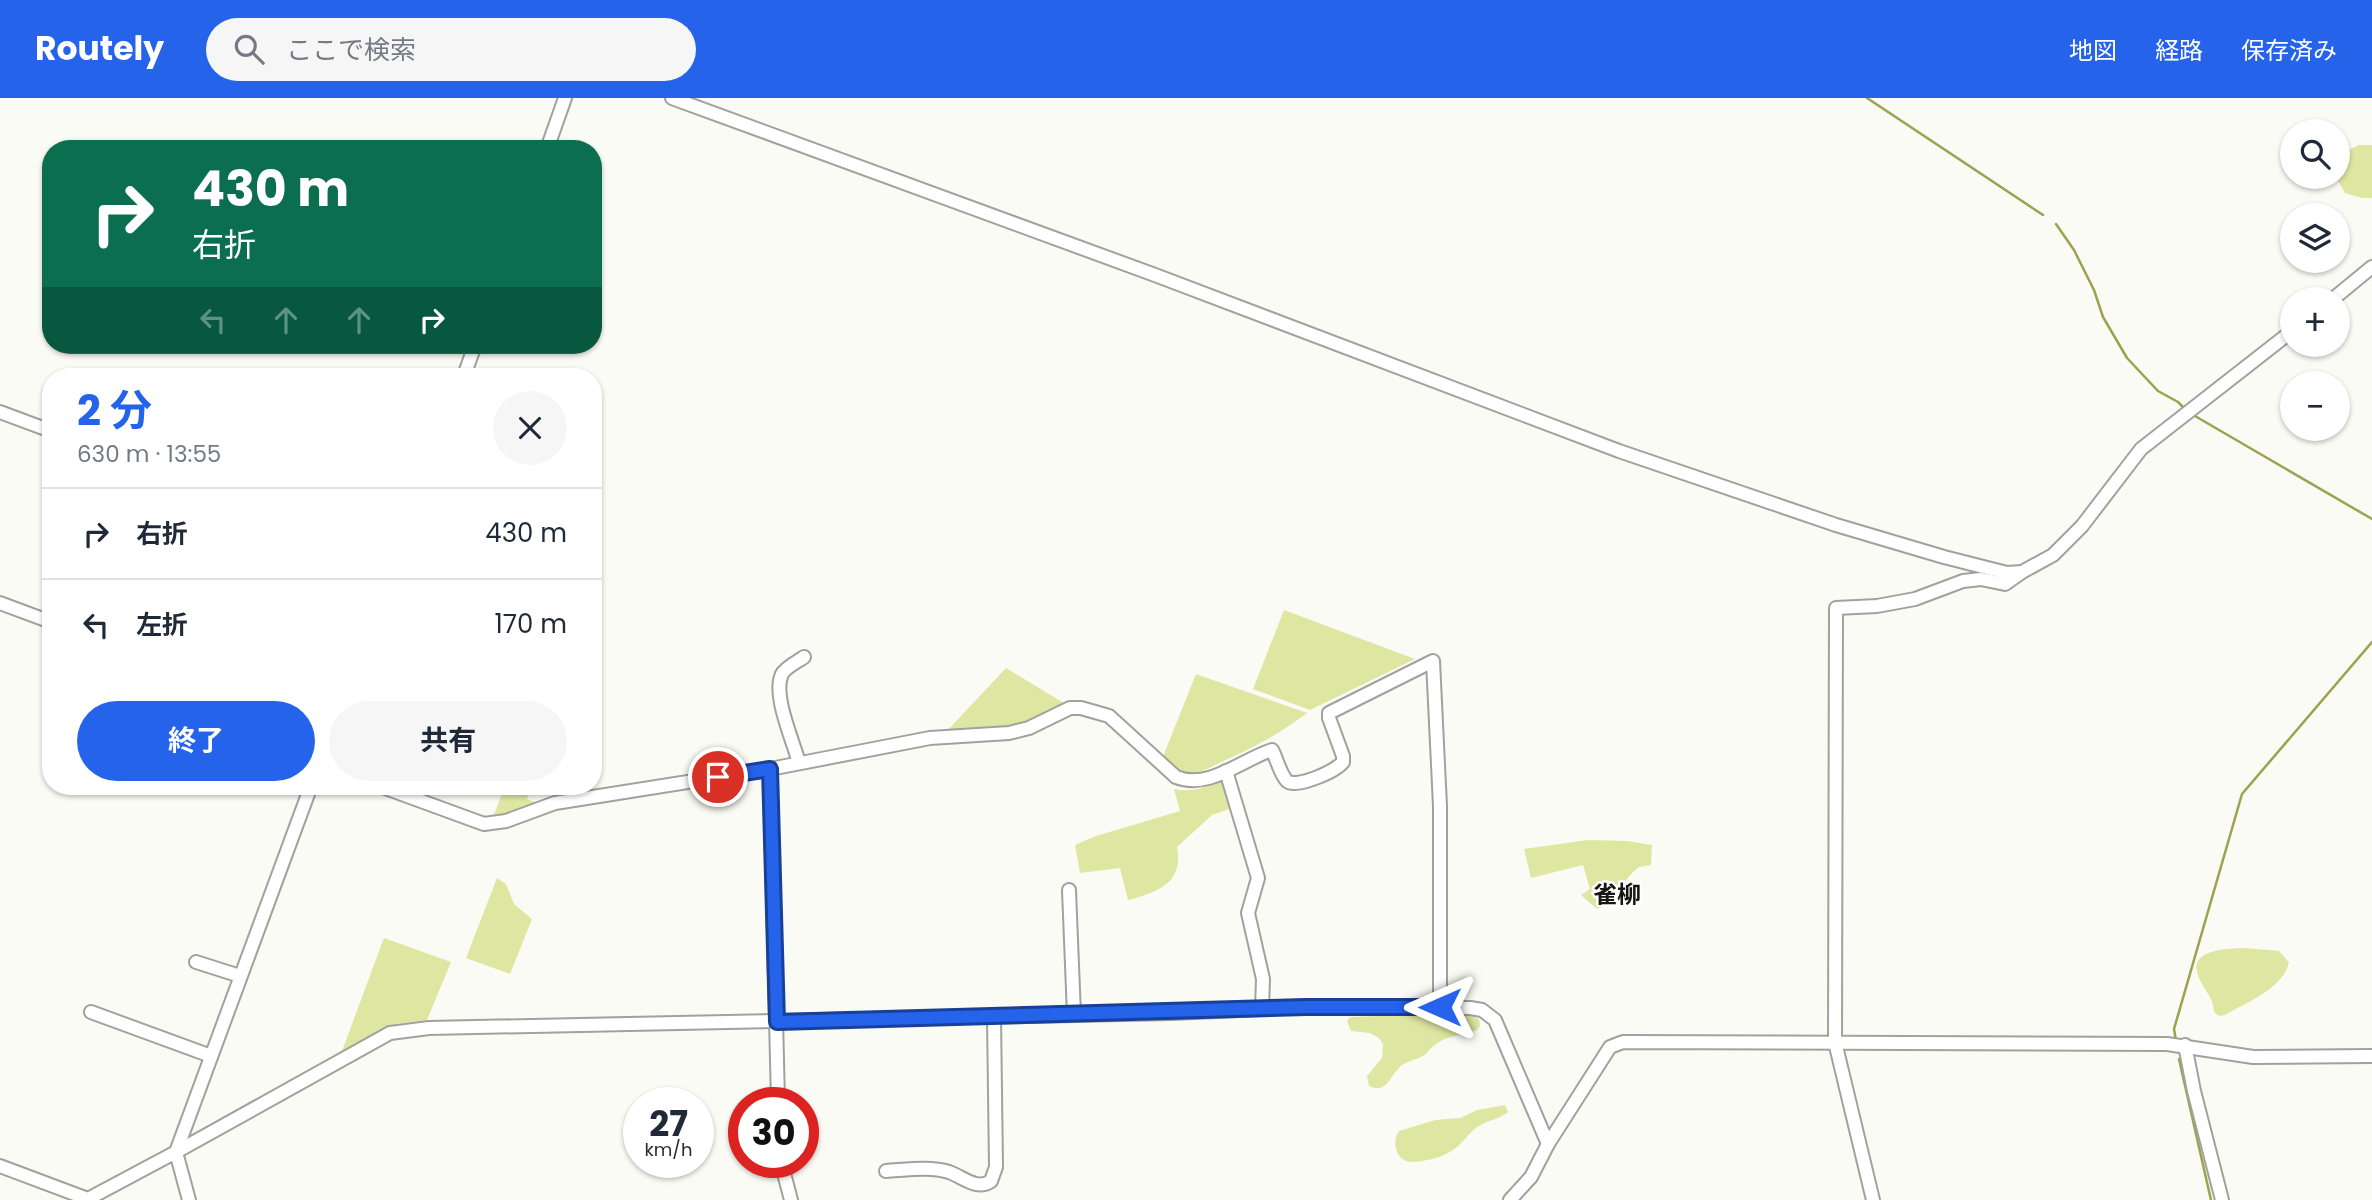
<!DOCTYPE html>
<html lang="ja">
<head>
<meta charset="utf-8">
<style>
  body { margin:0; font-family:Poppins,"Noto Sans JP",sans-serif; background:#f6f6f7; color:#1f2937; height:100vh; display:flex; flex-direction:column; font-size:26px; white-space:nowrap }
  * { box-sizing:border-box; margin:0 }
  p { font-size:23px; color:#747a83 }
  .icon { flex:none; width:38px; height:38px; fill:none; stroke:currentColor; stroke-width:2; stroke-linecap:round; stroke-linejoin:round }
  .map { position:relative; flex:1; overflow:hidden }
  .sheet { position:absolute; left:42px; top:270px; width:560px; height:427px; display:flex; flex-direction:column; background:#fff; border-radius:28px; box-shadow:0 2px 5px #0004 }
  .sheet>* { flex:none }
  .guide { position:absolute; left:42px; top:42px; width:560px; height:214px; border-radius:28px; box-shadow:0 2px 5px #0004; background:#0b6e4f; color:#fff; overflow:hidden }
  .fabs { position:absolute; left:2280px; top:21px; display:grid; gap:14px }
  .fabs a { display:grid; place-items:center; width:70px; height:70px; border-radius:50%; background:#fff; box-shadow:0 2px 5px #0004; font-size:35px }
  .speed { position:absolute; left:623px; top:989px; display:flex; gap:14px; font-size:35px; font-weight:700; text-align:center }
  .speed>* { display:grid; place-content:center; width:91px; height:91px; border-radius:50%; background:#fff; box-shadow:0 2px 5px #0004; line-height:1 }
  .speed small { font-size:18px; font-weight:400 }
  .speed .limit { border:10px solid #d22; background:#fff; color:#111 }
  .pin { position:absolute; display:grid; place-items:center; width:60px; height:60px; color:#fff; margin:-30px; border:4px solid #fff; border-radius:50%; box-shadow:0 2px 7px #0007 }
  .me { position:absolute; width:77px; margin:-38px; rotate:270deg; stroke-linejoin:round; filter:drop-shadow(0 0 5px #0008) }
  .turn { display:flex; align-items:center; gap:24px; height:147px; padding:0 35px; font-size:32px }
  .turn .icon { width:91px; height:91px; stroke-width:2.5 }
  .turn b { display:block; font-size:49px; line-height:60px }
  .lanes { display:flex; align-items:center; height:66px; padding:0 35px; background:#0003; justify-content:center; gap:35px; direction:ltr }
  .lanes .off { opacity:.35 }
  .round { display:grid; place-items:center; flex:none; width:74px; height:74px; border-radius:37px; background:#f6f6f7 }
  .head { display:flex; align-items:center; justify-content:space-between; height:119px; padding:0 35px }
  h1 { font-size:42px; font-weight:700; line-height:52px; color:#2563eb }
  .action { display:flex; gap:14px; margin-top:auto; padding:14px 35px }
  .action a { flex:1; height:80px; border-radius:42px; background:#2563eb; color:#fff; font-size:28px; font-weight:700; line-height:80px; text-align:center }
  .action a+a { background:#f6f6f7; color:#1f2937 }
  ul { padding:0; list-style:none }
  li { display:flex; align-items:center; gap:21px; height:91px; padding:0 35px; border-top:2px solid #e0e1e3 }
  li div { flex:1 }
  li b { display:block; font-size:26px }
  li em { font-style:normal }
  header { display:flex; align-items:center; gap:42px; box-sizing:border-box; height:98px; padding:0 35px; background:#2563eb; color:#fff }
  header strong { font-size:33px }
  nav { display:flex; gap:38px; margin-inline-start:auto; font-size:24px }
  .search { width:490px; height:63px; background:#f6f6f7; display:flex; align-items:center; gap:18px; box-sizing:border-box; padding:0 24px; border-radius:38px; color:#747a83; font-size:26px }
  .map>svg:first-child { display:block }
  .green { fill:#dee7a2 }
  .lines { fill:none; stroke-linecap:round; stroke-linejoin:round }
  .stream { stroke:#9aa34f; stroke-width:2.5 }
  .minor-casing { stroke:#a1a29c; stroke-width:16 }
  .minor { stroke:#fff; stroke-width:12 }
  .route-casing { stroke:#184099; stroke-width:18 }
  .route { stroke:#2563eb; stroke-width:12 }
  .labels { text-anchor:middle; stroke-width:5; stroke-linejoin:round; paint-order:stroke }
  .neighbourhood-label { font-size:24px; font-weight:bold; fill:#161614; stroke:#fff }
</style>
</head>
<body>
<header>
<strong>Routely</strong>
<div class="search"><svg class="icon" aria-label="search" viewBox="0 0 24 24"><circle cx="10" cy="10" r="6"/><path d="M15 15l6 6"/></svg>ここで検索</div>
<nav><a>地図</a><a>経路</a><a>保存済み</a></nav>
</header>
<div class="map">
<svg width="2372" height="1102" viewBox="0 0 2372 1102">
  <rect width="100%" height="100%" fill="#fafbf4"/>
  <g class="green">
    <path d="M2359,47H2372V100H2362L2345,95L2336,79H2338V57Z"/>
    <path d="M1284,512L1415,561L1310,612L1253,591Z"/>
    <path d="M1006,570L1062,604V607C1028,632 986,631 946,634Z"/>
    <path d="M1196,576L1307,615C1280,635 1261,646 1230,660C1213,667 1203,676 1183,676L1162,661Z"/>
    <path d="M1224,681L1232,710L1212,717L1177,749C1184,785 1158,794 1128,802L1120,770L1080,775L1075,747L1096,738L1180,713L1174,691C1193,695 1207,689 1224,681Z"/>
    <path d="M505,688H532L527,701L537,705L492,722Z"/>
    <path d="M1588,742L1627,743L1652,747L1651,767L1639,769L1633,774L1603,809L1597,811L1581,797L1590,791L1583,767L1531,780L1524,751Z"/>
    <path d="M497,780L506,786L514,806L532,821L510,876L466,860Z"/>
    <path d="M384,840L451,864L427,922L396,926L342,953Z"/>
    <path d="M2244,850L2279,853L2289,864C2283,891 2247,904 2225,917L2219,918L2214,914C2214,902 2206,894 2201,884C2183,852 2222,851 2244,850Z"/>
    <path d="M1463,915L1479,921L1480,928L1477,932C1464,937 1445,938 1435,947C1430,950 1428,955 1423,958C1416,962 1408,963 1402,967C1390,976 1388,997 1369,988L1367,978L1382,960L1383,946L1379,940L1370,935L1351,933L1347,923L1350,919Z"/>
    <path d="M1505,1007L1508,1014C1500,1021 1488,1022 1479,1028C1472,1032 1468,1038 1463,1043C1450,1058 1433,1062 1414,1064C1406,1064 1401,1062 1397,1054C1394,1046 1395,1039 1399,1033L1435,1022L1460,1020L1477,1012Z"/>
  </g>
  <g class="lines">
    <g class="stream">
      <path d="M1867,0L2043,117"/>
      <path d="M2056,126L2074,152L2094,192L2103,219L2127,260L2158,293L2178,304L2183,309"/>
      <path d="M2195,318L2372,421"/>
      <path d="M2176,943L2174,931L2242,696L2372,544"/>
      <path d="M2179,961L2211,1102"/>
    </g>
    <g class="minor-casing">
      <g id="minor">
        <path d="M672,0L1155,177L1619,353L1836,427L1944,459L2007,475L2022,474L2053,457L2082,428L2141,351L2292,233"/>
        <path d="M547,51L565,0"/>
        <path d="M2333,201L2372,169"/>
        <path d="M464,278L475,247"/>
        <path d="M0,314L51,333"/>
        <path d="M0,505L51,524"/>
        <path d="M799,665C793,642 772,597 782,576C786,569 797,564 804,559"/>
        <path d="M770,671L778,1004"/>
        <path d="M1226,673L1258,780L1248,815L1263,881L1262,911"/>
        <path d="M380,688L484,726L506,723L555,705L770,671L930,640L1009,635L1029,630L1070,610H1081L1109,618L1176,679C1209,692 1241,662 1272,652C1277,661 1280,676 1287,683C1296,691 1336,673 1343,664V658L1329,620V615L1433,563L1440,708V910"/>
        <path d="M1069,792L1074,917"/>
        <path d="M196,864L240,878"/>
        <path d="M91,914L211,958"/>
        <path d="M2185,947L2194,993L2222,1102"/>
        <path d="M781,1064L791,1102"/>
        <path d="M0,1068L88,1101"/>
        <path d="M886,1073C905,1072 930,1068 949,1074C963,1079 977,1093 991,1083L996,1069L994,919"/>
        <path d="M86,1102L176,1054L390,935L429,930L1172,915L1306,909L1470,910L1482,912L1495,922L1548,1046"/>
        <path d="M189,1102L176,1054L311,688"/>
        <path d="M1510,1102L1531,1079L1548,1046L1610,949L1623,944L2167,946L2253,959L2372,958"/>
        <path d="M1873,1102L1835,944L1836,510L1877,508L1915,501L1963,483L1981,481L2005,486L2022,474"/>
      </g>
    </g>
    <use href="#minor" class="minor"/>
  </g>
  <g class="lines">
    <g class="route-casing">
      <path id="route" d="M718,679L770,671L777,924L1306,909H1440"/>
    </g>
    <use href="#route" class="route"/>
  </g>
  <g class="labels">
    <g class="neighbourhood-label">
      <text x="1617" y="805">雀柳</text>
    </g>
  </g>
</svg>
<div class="fabs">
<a><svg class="icon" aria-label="search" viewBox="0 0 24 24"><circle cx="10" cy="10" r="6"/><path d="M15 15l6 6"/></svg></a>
<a><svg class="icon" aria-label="layers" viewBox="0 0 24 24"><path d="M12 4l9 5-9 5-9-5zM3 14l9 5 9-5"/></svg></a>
<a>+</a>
<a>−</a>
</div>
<div class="speed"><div>27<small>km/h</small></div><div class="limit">30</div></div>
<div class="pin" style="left:718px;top:679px;background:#d93025"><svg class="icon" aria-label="arrive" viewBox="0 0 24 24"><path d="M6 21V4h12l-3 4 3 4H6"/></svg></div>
<svg class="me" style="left:1440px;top:909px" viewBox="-20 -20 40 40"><path d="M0-17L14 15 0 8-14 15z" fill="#2563eb" stroke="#fff" stroke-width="4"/></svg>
<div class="guide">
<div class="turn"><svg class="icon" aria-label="right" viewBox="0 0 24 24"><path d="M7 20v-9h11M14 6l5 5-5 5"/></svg><div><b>430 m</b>右折</div></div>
<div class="lanes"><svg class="icon off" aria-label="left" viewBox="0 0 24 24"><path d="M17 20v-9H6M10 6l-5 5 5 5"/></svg><svg class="icon off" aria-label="ahead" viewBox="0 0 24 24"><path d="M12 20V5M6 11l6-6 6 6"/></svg><svg class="icon off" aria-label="ahead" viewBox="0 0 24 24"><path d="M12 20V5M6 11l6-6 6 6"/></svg><svg class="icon" aria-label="right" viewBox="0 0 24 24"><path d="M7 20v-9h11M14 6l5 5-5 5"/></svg></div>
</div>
<section class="sheet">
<div class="head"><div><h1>2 分</h1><p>630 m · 13:55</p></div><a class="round"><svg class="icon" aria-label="close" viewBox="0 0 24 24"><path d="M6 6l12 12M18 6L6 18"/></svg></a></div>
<ul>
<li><svg class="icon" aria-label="right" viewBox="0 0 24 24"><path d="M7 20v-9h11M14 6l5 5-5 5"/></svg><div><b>右折</b></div><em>430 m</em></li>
<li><svg class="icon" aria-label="left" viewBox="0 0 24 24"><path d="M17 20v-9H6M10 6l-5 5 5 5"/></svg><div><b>左折</b></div><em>170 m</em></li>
</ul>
<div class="action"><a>終了</a><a>共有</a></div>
</section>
</div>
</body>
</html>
